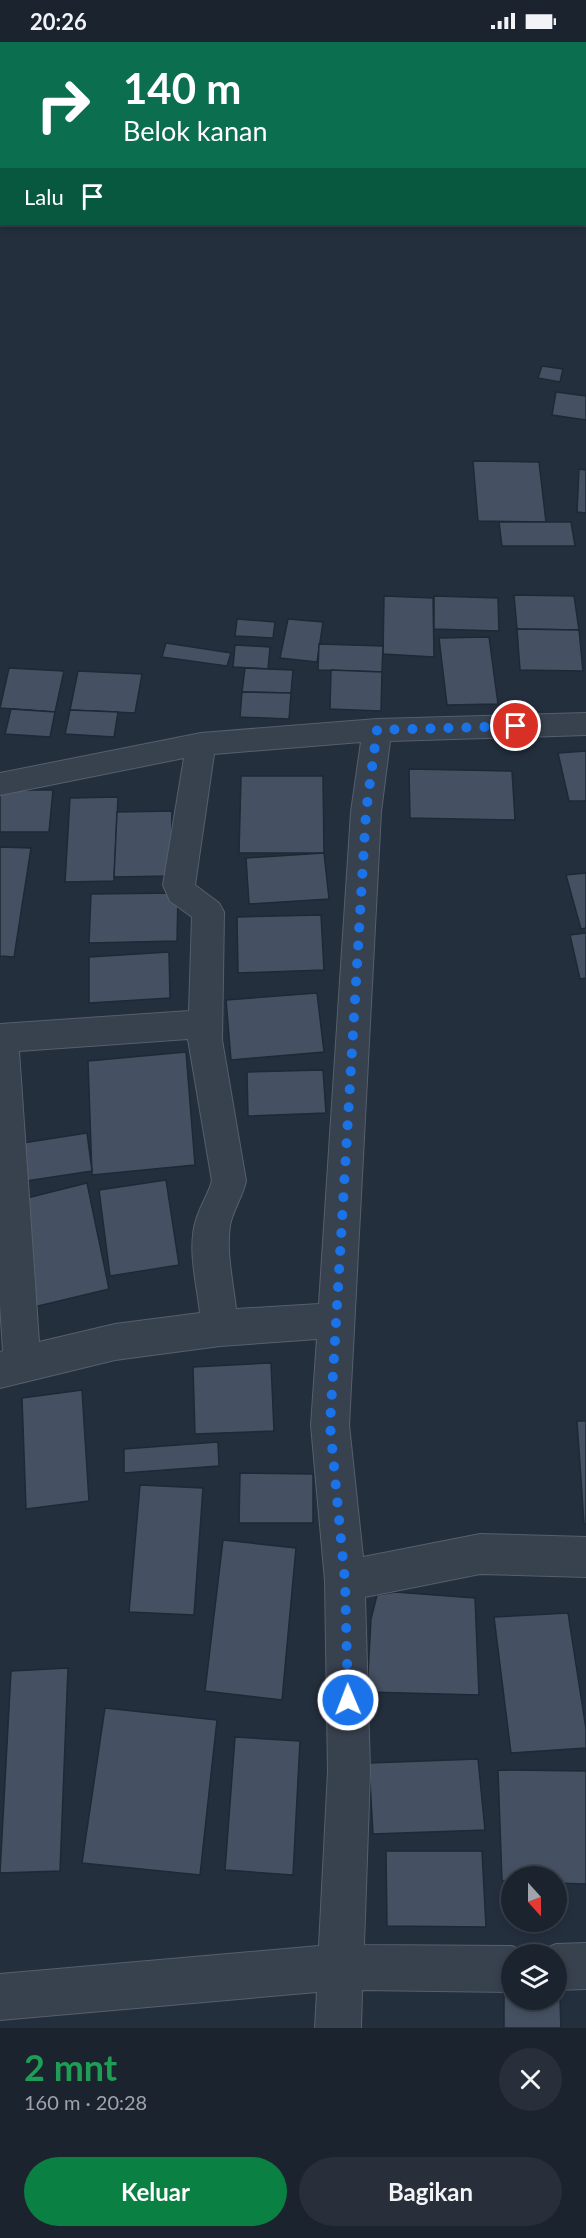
<!DOCTYPE html>
<html lang="id">
<head>
<meta charset="utf-8">
<style>
  body { margin:0; font-family:Lato,sans-serif; background:#282f3a; color:#f1f3f6; height:100vh; display:flex; flex-direction:column; font-size:22px; white-space:nowrap }
  * { box-sizing:border-box; margin:0 }
  p { font-size:20px; color:#a0a4aa }
  .icon { flex:none; width:33px; height:33px; fill:none; stroke:currentColor; stroke-width:2; stroke-linecap:round; stroke-linejoin:round }
  .map { position:relative; height:1986px; overflow:hidden }
  .panel { display:flex; flex-direction:column; background:#1b232e; flex:1 }
  .panel>* { flex:none }
  .banner { position:absolute; left:0px; top:0px; width:586px; height:183px; box-shadow:0 3px 9px #0003,0 0 0 2px #39404a; background:#0b6e4f; color:#fff; overflow:hidden }
  .needle { width:39px; rotate:159deg }
  .fabs { position:absolute; left:501px; top:1824px; display:grid; gap:12px }
  .fabs a { display:grid; place-items:center; width:66px; height:66px; border-radius:50%; background:#1b232e; box-shadow:0 3px 9px #0003,0 0 0 2px #39404a; font-size:30px }
  .pin { position:absolute; display:grid; place-items:center; width:51px; height:51px; color:#fff; margin:-26px; border:3px solid #fff; border-radius:50%; box-shadow:0 2px 6px #0007 }
  .me { position:absolute; width:66px; margin:-33px; rotate:359deg; stroke-linejoin:round; filter:drop-shadow(0 0 4px #0008) }
  .turn { display:flex; align-items:center; gap:21px; height:126px; padding:0 24px; font-size:27px }
  .turn .icon { width:78px; height:78px; stroke-width:2.5 }
  .turn b { display:block; font-size:42px; line-height:51px }
  .then { display:flex; align-items:center; height:57px; padding:0 24px; background:#0003; gap:12px; font-size:22px }
  .round { display:grid; place-items:center; flex:none; width:63px; height:63px; border-radius:32px; background:#282f3a }
  .overview { display:flex; align-items:center; justify-content:space-between; height:102px; padding:0 24px }
  h1 { font-size:36px; font-weight:700; line-height:45px; color:#1e9e55 }
  .cta { display:flex; gap:12px; margin-top:auto; padding:12px 24px }
  .cta a { flex:1; height:69px; border-radius:36px; background:#0b8043; color:#fff; font-size:24px; font-weight:700; line-height:69px; text-align:center }
  .cta a+a { background:#282f3a; color:#f1f3f6 }
  .status { display:flex; justify-content:space-between; align-items:center; height:42px; padding:0 30px; background:#1b232e; direction:ltr }
  .status svg { height:16px; fill:currentColor }
  .map>svg:first-child { display:block }
  .building { fill:#455162; stroke:#1f2835; stroke-width:1.5 }
  .lines { fill:none; stroke-linecap:round; stroke-linejoin:round }
  .minor-casing { stroke:#565f6c; stroke-width:2 }
  .minor { fill:#38414e; fill-rule:evenodd }
  .route { stroke:#1a73e8; stroke-width:10; stroke-dasharray:0 18 }
</style>
</head>
<body>
<div class="status"><b>20:26</b><svg viewBox="0 0 49 12"><path d="M0 12V9h3v3zM5 12V6h3v6zM10 12V3h3v9zM15 12V0h3v12zM26 1h20v11H26zM47 4h2v5h-2z"/></svg></div>
<div class="map">
<svg width="586" height="1986" viewBox="0 0 586 1986">
  <rect width="100%" height="100%" fill="#242f3e"/>
  <g class="building">
    <path d="M542,324L563,327L560,340L538,336Z"/>
    <path d="M556,350L586,354V378L552,373Z"/>
    <path d="M473,419L539,420L546,480L478,479Z"/>
    <path d="M579,427L586,428V471L577,470Z"/>
    <path d="M499,480H571L575,504H502Z"/>
    <path d="M514,553L574,554L579,588L517,587Z"/>
    <path d="M384,554L433,556L434,615L383,612Z"/>
    <path d="M434,554L498,556L499,589L434,587Z"/>
    <path d="M237,577L275,580L273,596L235,594Z"/>
    <path d="M288,577L323,580L317,620L280,616Z"/>
    <path d="M517,587L579,588L583,629L520,628Z"/>
    <path d="M489,595L498,662L447,663L439,596Z"/>
    <path d="M166,601L231,611L227,624L162,615Z"/>
    <path d="M319,602L383,604L382,630L318,628Z"/>
    <path d="M235,603L270,605L268,627L233,625Z"/>
    <path d="M9,626L64,629L55,670L0,666Z"/>
    <path d="M245,626L293,628L291,651L242,650Z"/>
    <path d="M331,628L382,630L381,669L330,667Z"/>
    <path d="M78,629L142,632L135,671L70,668Z"/>
    <path d="M242,650L291,651L289,677L240,675Z"/>
    <path d="M11,667L55,670L50,695L5,692Z"/>
    <path d="M70,668L118,670L114,695L65,692Z"/>
    <path d="M586,709V759H569L558,711Z"/>
    <path d="M409,727L512,729L515,778L410,776Z"/>
    <path d="M241,734H323L324,811H239Z"/>
    <path d="M6,748H53L49,790H0V750Z"/>
    <path d="M118,755L114,839L65,840L70,756Z"/>
    <path d="M172,769L171,834L114,835L117,770Z"/>
    <path d="M0,805L31,806L14,915L0,914Z"/>
    <path d="M324,811L329,857L249,862L246,816Z"/>
    <path d="M586,831V886L581,887L566,833Z"/>
    <path d="M178,851L177,899L89,901L91,852Z"/>
    <path d="M321,873L324,928L238,931L237,875Z"/>
    <path d="M586,891V936L580,937L570,893Z"/>
    <path d="M169,910L170,956L89,961V915Z"/>
    <path d="M317,951L324,1010L231,1018L226,958Z"/>
    <path d="M186,1010L195,1123L92,1133L88,1019Z"/>
    <path d="M323,1028L326,1071L248,1074L247,1030Z"/>
    <path d="M87,1091L92,1129L13,1141L10,1103Z"/>
    <path d="M166,1138L179,1223L110,1234L99,1148Z"/>
    <path d="M87,1141L109,1247L34,1265L15,1159Z"/>
    <path d="M271,1321L274,1389L195,1392L193,1325Z"/>
    <path d="M82,1348L89,1459L26,1467L22,1356Z"/>
    <path d="M577,1379H586V1482H584Z"/>
    <path d="M218,1400L219,1424L124,1431V1407Z"/>
    <path d="M240,1431L313,1432V1481H239Z"/>
    <path d="M140,1443L203,1446L194,1573L129,1570Z"/>
    <path d="M223,1498L296,1506L282,1658L205,1649Z"/>
    <path d="M395,1550L475,1556L479,1653L367,1650L371,1577L377,1553Z"/>
    <path d="M568,1571L586,1687V1706L511,1711L494,1575Z"/>
    <path d="M68,1626L60,1829L0,1831L11,1629Z"/>
    <path d="M105,1666L217,1678L200,1833L82,1821Z"/>
    <path d="M235,1695L300,1699L293,1833L225,1828Z"/>
    <path d="M478,1717L485,1788L373,1792L369,1721Z"/>
    <path d="M498,1728L586,1729V1842L556,1841V1834H512V1839H502Z"/>
    <path d="M386,1809H482L486,1885L387,1884Z"/>
    <path d="M504,1948L512,1949V1958H560L561,1986H504Z"/>
  </g>
  <g class="lines">
    <g class="minor-casing">
      <g id="minor">
        <path d="M586,671V693L390,699L381,770L349,1383L363,1515L480,1492L586,1495V1535L480,1532L365,1555L370,1729L364,1903L512,1904L529,1912H512V1950L362,1948L361,1986H315L317,1950L0,1978V1932L319,1904L328,1729L325,1539L311,1383L317,1297L220,1304L115,1318L0,1346V1310L3,1309L0,1262V982L189,969L192,875L170,859L163,843L184,716L0,753V731L201,691L377,677ZM361,700L351,770L319,1262L236,1267C233,1240 226,1210 230,1183C233,1168 243,1154 246,1139L222,998L224,870L219,861L195,843L214,712ZM188,997L212,1139C208,1153 200,1164 196,1178C187,1206 197,1243 200,1271L115,1282L39,1300L19,1009Z"/>
        <path d="M586,1901V1947L556,1948V1912H539L540,1909L556,1902Z"/>
      </g>
    </g>
    <use href="#minor" class="minor"/>
  </g>
  <g class="lines">
    <path class="route" d="M348,1658L345,1539L330,1383L366,770L377,688L516,684"/>
  </g>
</svg>
<div class="fabs">
<a><svg class="needle" viewBox="-14 -14 28 28"><path d="M0-13l5 13h-10z" fill="#e53935"/><path d="M0 13l5-13h-10z" fill="#a0a4aa"/></svg></a>
<a><svg class="icon" aria-label="layers" viewBox="0 0 24 24"><path d="M12 4l9 5-9 5-9-5zM3 14l9 5 9-5"/></svg></a>
</div>
<div class="pin" style="left:516px;top:684px;background:#d93025"><svg class="icon" aria-label="arrive" viewBox="0 0 24 24"><path d="M6 21V4h12l-3 4 3 4H6"/></svg></div>
<svg class="me" style="left:348px;top:1658px" viewBox="-20 -20 40 40"><circle r="17" fill="#1a73e8" stroke="#fff" stroke-width="3"/><path d="M0-11L8 9 0 5-8 9z" fill="#fff"/></svg>
<div class="banner">
<div class="turn"><svg class="icon" aria-label="right" viewBox="0 0 24 24"><path d="M7 20v-9h11M14 6l5 5-5 5"/></svg><div><b>140 m</b>Belok kanan</div></div>
<div class="then">Lalu<svg class="icon" aria-label="arrive" viewBox="0 0 24 24"><path d="M6 21V4h12l-3 4 3 4H6"/></svg></div>
</div>
</div>
<section class="panel">
<div class="overview"><div><h1>2 mnt</h1><p>160 m · 20:28</p></div><a class="round"><svg class="icon" aria-label="close" viewBox="0 0 24 24"><path d="M6 6l12 12M18 6L6 18"/></svg></a></div>
<div class="cta"><a>Keluar</a><a>Bagikan</a></div>
</section>
</body>
</html>
